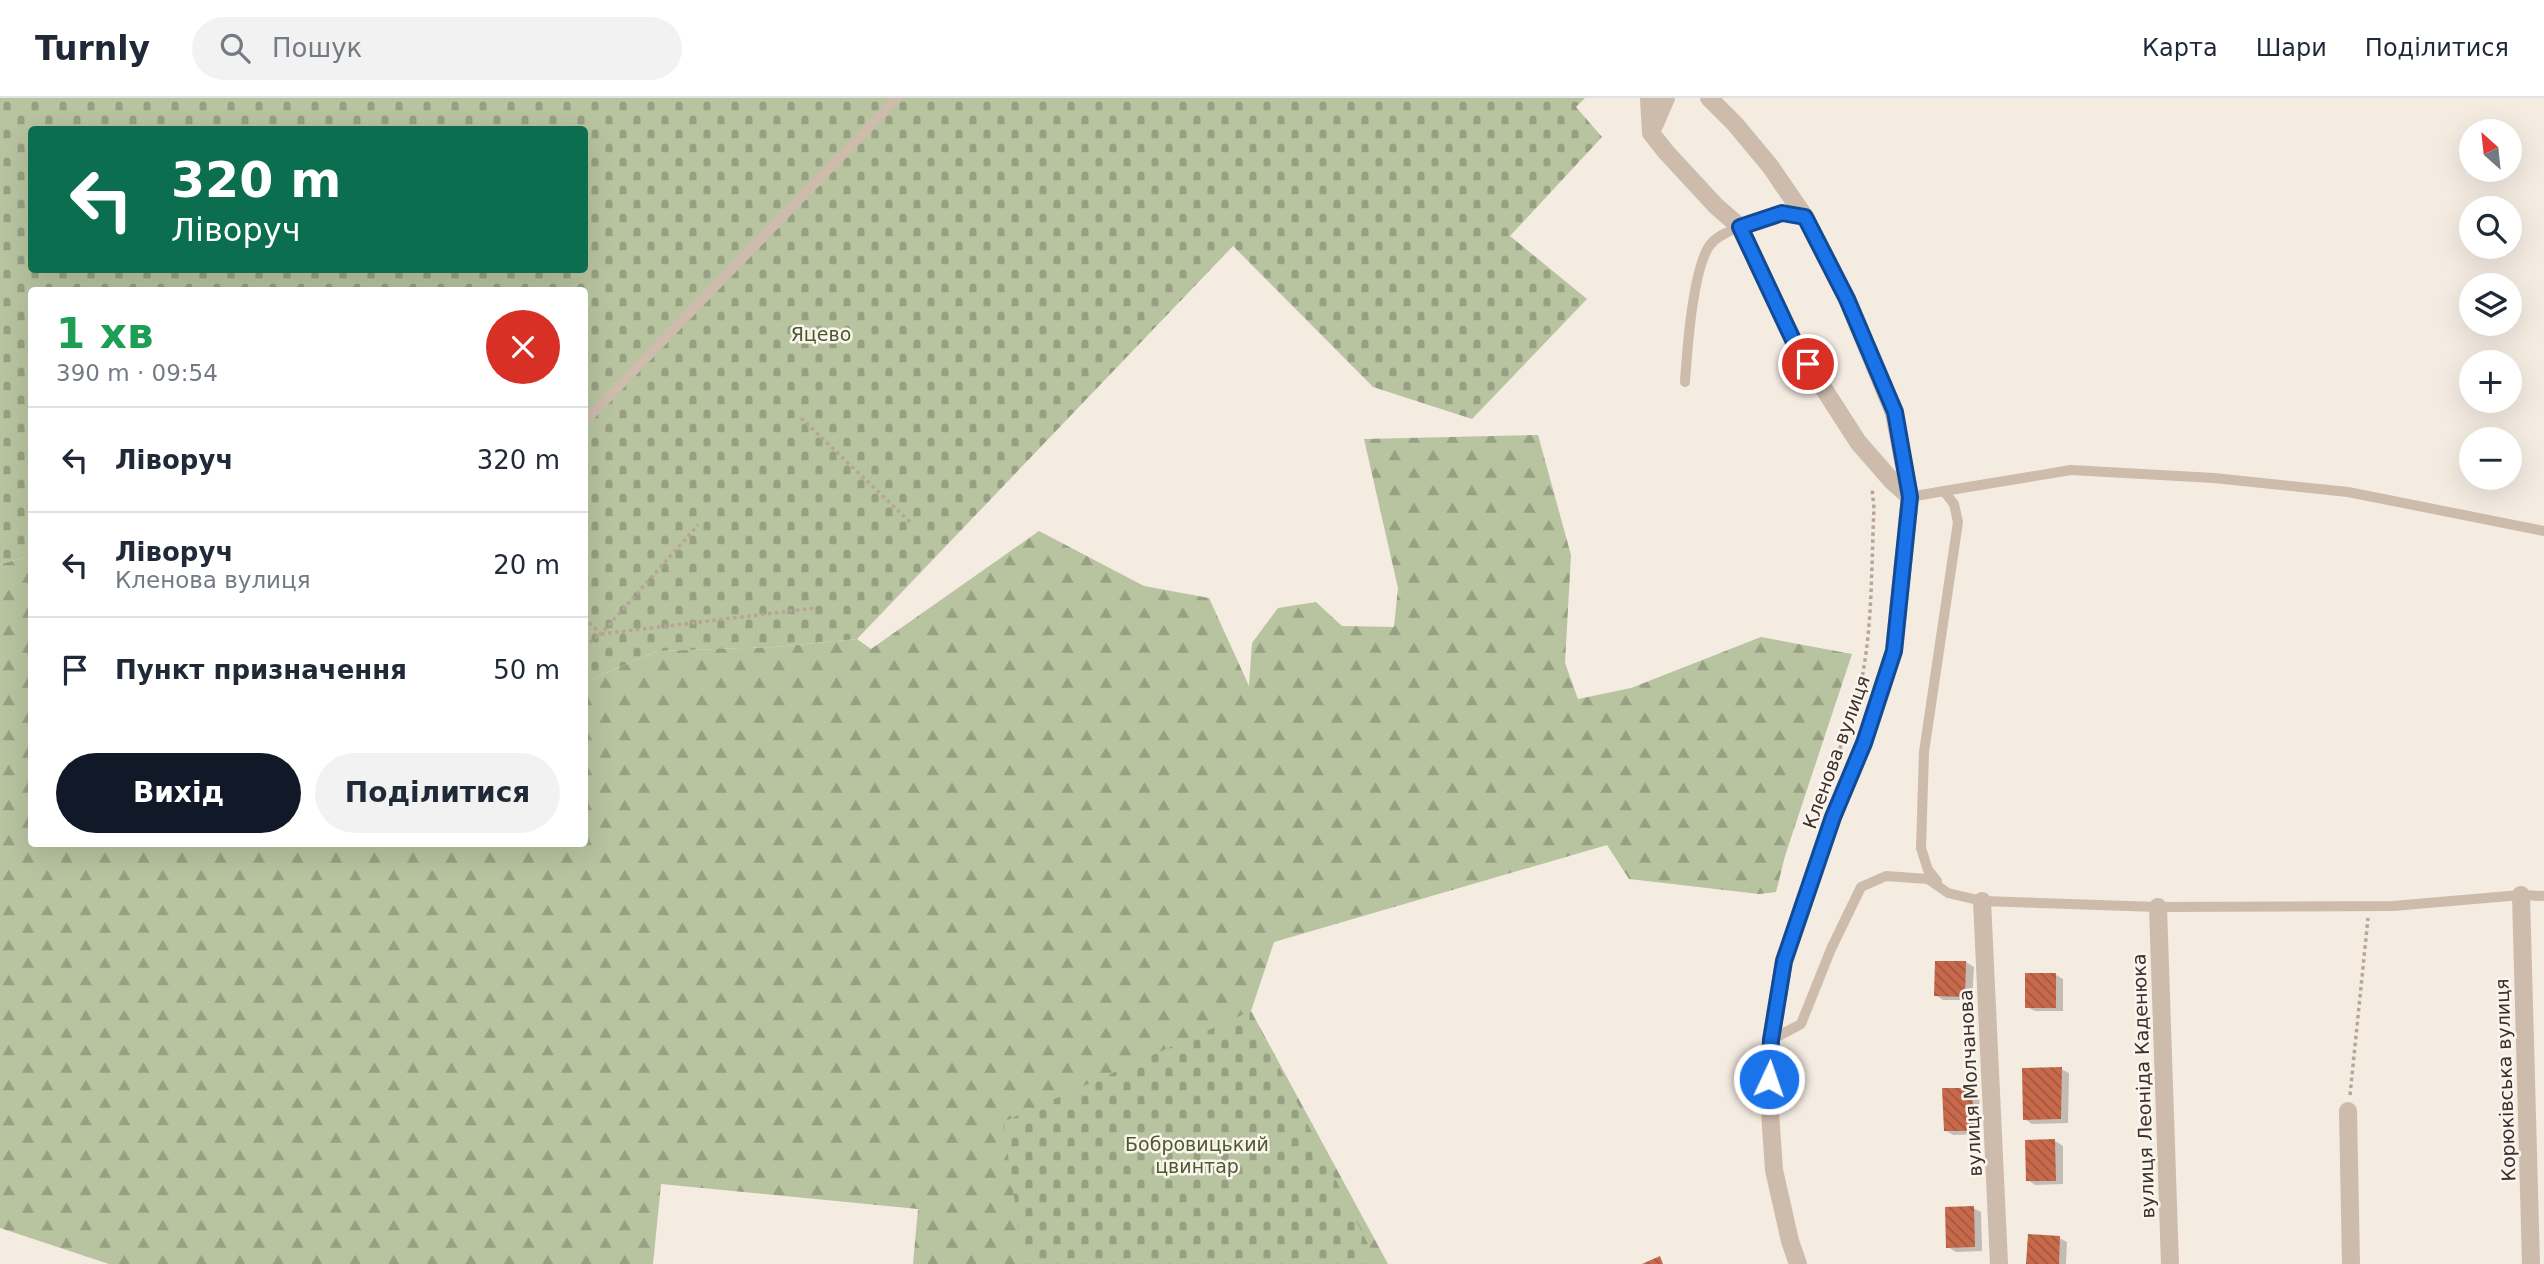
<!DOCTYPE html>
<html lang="uk">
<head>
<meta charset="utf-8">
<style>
  body { margin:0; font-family:"DejaVu Sans",sans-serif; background:#f2f2f3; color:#1f2937; height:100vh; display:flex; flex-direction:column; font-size:26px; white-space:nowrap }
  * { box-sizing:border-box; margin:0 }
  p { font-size:23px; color:#747a83 }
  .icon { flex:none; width:38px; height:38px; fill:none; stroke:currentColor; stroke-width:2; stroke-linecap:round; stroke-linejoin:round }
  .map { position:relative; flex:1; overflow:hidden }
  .drawer { position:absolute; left:28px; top:189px; width:560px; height:560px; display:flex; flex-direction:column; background:#fff; border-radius:7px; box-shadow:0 7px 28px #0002 }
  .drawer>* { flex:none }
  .guide { position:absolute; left:28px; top:28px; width:560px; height:147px; border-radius:7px; box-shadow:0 7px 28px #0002; background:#0b6e4f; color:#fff; overflow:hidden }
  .needle { width:46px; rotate:333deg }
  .fabs { position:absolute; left:2459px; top:21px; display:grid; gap:14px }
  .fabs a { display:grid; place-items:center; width:63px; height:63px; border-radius:50%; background:#fff; box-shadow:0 7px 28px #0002; font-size:35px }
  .pin { position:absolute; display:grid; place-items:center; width:60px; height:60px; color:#fff; margin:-30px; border:4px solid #fff; border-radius:50%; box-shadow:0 2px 7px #0007 }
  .me { position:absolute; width:77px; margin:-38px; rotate:3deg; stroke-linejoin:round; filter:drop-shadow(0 0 5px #0008) }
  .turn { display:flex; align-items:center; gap:24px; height:147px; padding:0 28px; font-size:32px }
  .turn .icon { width:91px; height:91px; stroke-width:2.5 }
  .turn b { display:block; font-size:49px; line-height:60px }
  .round { display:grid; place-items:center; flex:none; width:74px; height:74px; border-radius:37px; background:#f2f2f3 }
  .headline { display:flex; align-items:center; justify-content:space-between; height:119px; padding:0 28px }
  h1 { font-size:42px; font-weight:700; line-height:52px; color:#1e9e55 }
  .action { display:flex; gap:14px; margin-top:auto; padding:14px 28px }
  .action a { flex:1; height:80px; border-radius:42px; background:#111827; color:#fff; font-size:28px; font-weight:700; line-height:80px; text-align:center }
  .action a+a { background:#f2f2f3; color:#1f2937 }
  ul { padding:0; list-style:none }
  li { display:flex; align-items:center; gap:21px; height:105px; padding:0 28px; border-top:2px solid #e0e1e3 }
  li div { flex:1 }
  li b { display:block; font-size:26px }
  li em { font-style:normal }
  header { display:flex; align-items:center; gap:42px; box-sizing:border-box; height:98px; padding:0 35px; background:#fff; border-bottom:2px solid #e0e1e3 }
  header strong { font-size:33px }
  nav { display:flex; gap:38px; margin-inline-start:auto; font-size:24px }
  .search { width:490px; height:63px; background:#f2f2f3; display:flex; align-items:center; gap:18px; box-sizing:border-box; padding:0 24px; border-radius:38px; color:#747a83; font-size:26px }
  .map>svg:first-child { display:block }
  .forest { fill:url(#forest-firs) }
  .cemetery { fill:url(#cemetery-stones); fill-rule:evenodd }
  .shadow { fill:#0003 }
  .building { fill:url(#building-back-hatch) }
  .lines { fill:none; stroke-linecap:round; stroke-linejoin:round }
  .path { stroke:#b9a596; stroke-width:3.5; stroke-dasharray:3.5 3.5; stroke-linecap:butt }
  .lane { stroke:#cdbbac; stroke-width:10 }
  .street { stroke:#cdbbac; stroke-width:18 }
  .route-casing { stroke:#114b97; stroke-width:18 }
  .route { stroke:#1a73e8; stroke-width:12 }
  .labels { text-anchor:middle; stroke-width:5; stroke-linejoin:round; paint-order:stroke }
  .park-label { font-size:19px; fill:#4a5a2e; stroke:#fbf5ee }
  .street-label { font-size:19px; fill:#3b302b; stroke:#fbf5ee }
</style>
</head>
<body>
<header>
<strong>Turnly</strong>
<div class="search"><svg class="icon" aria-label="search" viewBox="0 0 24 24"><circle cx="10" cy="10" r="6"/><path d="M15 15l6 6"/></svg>Пошук</div>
<nav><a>Карта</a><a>Шари</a><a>Поділитися</a></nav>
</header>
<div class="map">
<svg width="2544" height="1166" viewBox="0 0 2544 1166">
  <defs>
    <pattern id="forest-firs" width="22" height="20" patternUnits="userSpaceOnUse" patternTransform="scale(1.75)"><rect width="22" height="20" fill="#b8c4a0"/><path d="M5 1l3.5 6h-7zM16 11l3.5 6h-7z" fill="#97a083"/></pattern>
    <pattern id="cemetery-stones" width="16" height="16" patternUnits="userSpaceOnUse" patternTransform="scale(1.75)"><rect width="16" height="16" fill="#b8c4a0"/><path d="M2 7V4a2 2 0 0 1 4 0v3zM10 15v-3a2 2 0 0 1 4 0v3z" fill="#97a083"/></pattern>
    <pattern id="building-back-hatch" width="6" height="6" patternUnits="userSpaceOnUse" patternTransform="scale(1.75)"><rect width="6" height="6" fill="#c8694b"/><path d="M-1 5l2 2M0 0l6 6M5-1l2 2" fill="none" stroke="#a4573f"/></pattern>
  </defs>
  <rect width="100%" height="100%" fill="#f4ebe1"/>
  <path class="forest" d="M1538,337L1571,457L1565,565L1578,601L1631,590L1761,539L1852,556L1785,758L1776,794L1759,796L1629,781L1607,747L1274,844L1251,913L1388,1166H913L918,1111L661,1086L653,1166H109L0,1130V466L31,458L32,746H584L585,584L657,553L775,549L857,541L871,551L1039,433L1144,488L1209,500L1249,588L1252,545L1278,510L1316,504L1342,528L1394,529L1398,490L1364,341Z"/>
  <g class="cemetery">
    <path d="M0,0H1585L1576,9L1602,39L1510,138L1587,201L1472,321L1373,289L1233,148L857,541L775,549L657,553L585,584L584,192H32L31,458L0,466ZM32,32H584V172H32Z"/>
    <path d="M1251,913L1378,1166H1024L1003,1024Z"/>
  </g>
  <g class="shadow">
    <path d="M1966,864L1974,869L1972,902H1943L1936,897Z"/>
    <path d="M2056,877L2063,881V913H2035L2027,909Z"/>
    <path d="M2061,971L2069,975L2068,1025L2032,1026L2025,1021Z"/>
    <path d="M1972,992L1979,996L1981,1036L1953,1037L1945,1032Z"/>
    <path d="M2055,1043L2063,1048V1086L2035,1087L2028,1082Z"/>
    <path d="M1973,1110L1981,1114L1982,1153L1956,1154L1948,1149Z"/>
    <path d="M2059,1140L2067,1144L2066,1166H2028Z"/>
  </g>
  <g class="building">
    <path d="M1935,863H1966L1965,899L1934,898Z"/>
    <rect x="2025" y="875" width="31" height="35"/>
    <path d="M2062,969L2061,1021L2023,1022L2022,970Z"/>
    <path d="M1942,990H1972L1974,1033H1944Z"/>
    <path d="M2055,1041L2056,1083H2026L2025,1042Z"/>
    <path d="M1974,1108L1975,1149L1946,1150L1945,1109Z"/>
    <path d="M2028,1136L2060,1138L2059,1166H2026Z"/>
    <path d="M1660,1158L1663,1166H1642Z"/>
  </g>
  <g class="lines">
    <g class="path">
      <path d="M801,320L910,424"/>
      <path d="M584,520L601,536L698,427"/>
      <path d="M584,548L601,536L816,510"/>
      <path d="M1858,598C1873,538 1871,472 1874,410L1872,390"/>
      <path d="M1821,696L1849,628"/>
      <path d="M2350,997L2368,820"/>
    </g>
    <g class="lane">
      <path d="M1685,284C1687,253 1693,170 1710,147C1718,136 1736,131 1747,125C1770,115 1781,114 1805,119"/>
      <path d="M584,324L897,0"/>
      <path d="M1944,393L2071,372L2214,380L2348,394L2544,433"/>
      <path d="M1910,399L1944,393L1954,406L1958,424L1924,654L1921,750L1928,772L1937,783"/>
      <path d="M1771,942L1801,926L1831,851L1861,789L1886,778L1928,781L1948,795L1982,803L2158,809L2393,808L2521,797L2544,798"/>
    </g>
    <g class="street">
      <path d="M1649,0L1651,35L1666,54L1716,108L1740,129L1795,246L1858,344L1892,383L1910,399"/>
      <path d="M1709,0L1735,26L1770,68L1805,119L1847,201L1894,315L1910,399L1894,553L1864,645L1833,719L1784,863L1771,942L1769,1000L1774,1072L1790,1143L1798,1166"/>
      <path d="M1654,28L1666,0"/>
      <path d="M2521,797L2531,1166"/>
      <path d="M1982,803L1999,1166"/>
      <path d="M2158,809L2170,1166"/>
      <path d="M2348,1013L2351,1166"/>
    </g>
  </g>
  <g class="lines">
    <g class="route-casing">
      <path id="route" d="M1769,981L1771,942L1784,863L1833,719L1864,645L1894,553L1910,399L1895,314L1847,201L1805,119L1782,115L1740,129L1795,246L1808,266"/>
    </g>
    <use href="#route" class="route"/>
  </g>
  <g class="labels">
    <g class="park-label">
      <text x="821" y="243">Яцево</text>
      <text x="1197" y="1053">Бобровицький<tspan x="1197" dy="22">цвинтар</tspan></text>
    </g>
    <g class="street-label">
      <text transform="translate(1836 654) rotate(-70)" y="7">Кленова вулиця</text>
      <text transform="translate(2505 982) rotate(-92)" y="7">Корюківська вулиця</text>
      <text transform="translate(1970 985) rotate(-93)" y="7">вулиця Молчанова</text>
      <text transform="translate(2143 988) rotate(-92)" y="7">вулиця Леоніда Каденюка</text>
    </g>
  </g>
</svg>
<div class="fabs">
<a><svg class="needle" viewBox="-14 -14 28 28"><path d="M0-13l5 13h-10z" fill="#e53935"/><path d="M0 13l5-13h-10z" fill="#747a83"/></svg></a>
<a><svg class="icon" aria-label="search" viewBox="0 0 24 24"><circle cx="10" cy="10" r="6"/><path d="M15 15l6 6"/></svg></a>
<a><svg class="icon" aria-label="layers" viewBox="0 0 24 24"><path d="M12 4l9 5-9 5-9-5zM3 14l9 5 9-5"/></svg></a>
<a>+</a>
<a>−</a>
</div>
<div class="pin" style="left:1808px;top:266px;background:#d93025"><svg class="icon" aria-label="arrive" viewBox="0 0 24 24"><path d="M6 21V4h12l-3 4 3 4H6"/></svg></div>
<svg class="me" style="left:1769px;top:981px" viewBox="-20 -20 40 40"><circle r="17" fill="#1a73e8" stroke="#fff" stroke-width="3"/><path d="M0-11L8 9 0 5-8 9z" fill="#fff"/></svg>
<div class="guide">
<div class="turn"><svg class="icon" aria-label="left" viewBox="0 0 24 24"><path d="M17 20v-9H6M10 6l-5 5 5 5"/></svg><div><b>320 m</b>Ліворуч</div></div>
</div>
<section class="drawer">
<div class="headline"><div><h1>1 хв</h1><p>390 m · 09:54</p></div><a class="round" style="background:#d93025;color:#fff"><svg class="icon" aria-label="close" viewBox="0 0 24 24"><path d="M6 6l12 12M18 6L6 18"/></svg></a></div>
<ul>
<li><svg class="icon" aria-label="left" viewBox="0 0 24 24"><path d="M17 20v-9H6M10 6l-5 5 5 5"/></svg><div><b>Ліворуч</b></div><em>320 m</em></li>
<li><svg class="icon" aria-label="left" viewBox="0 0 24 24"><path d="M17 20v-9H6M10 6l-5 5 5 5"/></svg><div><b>Ліворуч</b><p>Кленова вулиця</p></div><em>20 m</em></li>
<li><svg class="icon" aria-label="arrive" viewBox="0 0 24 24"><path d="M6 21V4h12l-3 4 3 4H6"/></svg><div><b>Пункт призначення</b></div><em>50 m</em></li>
</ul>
<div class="action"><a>Вихід</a><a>Поділитися</a></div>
</section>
</div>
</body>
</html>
